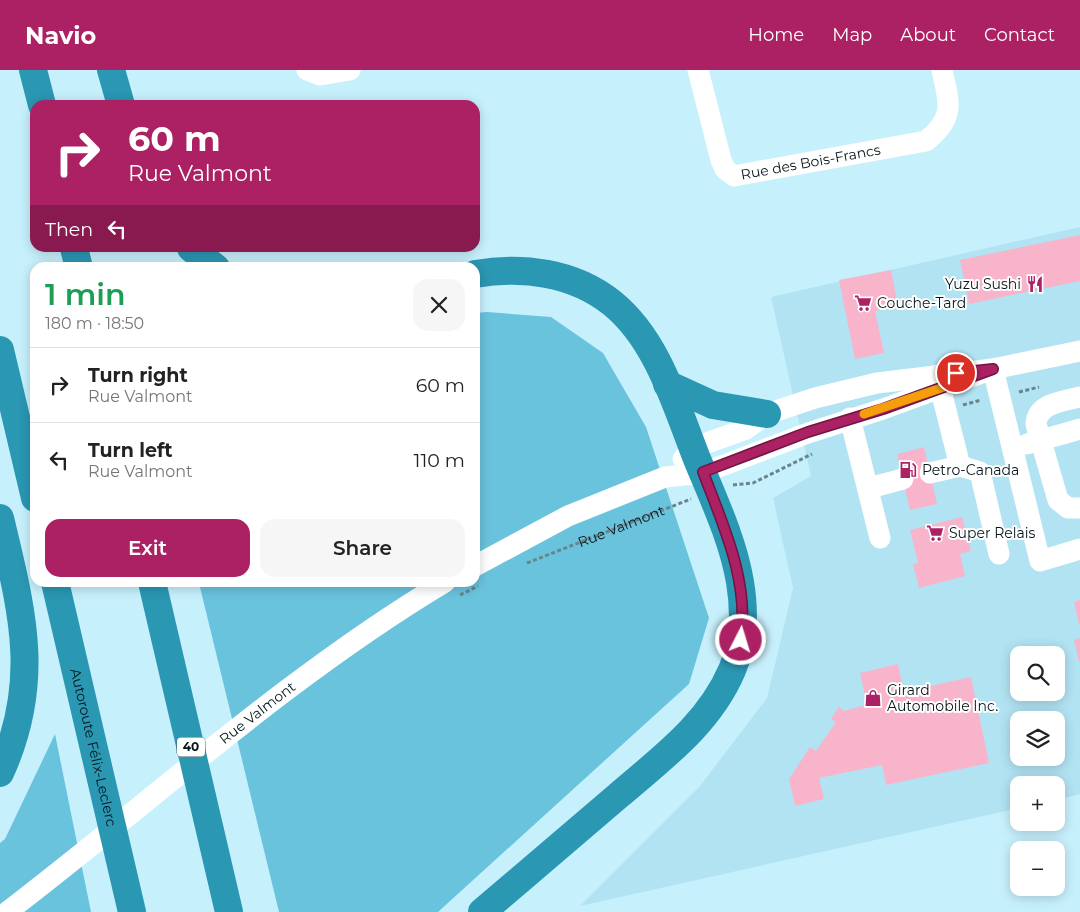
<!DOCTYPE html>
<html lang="en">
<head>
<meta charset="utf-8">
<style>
  body { margin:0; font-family:Montserrat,sans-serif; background:#f6f6f6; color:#222; height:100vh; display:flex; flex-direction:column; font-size:19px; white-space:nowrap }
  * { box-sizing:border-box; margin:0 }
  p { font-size:16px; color:#767676 }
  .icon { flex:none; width:28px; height:28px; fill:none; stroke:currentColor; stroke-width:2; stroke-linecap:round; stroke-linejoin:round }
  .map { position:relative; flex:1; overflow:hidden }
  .details { position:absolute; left:30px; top:192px; width:450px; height:325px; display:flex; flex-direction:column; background:#fff; border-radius:15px; box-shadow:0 2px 12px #0003 }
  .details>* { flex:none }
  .guide { position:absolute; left:30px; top:30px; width:450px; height:152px; border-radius:15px; box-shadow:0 2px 12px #0003; background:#ab2163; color:#fff; overflow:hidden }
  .buttons { position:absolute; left:1010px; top:576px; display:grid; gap:10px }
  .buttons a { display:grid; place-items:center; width:55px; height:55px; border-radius:10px; background:#fff; box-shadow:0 2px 12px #0003; font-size:25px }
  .pin { position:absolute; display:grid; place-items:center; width:42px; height:42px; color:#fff; margin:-21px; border:2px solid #fff; border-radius:50%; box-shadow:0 1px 5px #0007 }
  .me { position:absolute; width:55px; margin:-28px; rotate:5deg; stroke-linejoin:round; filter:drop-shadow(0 0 4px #0008) }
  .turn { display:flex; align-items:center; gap:18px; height:105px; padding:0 15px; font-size:22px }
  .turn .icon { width:65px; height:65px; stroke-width:2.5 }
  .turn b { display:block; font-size:35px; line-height:42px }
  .then { display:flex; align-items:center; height:48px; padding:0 15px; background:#0003; gap:10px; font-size:19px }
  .round { display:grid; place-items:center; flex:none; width:52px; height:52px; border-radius:15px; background:#f6f6f6 }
  .overview { display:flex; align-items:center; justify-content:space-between; height:85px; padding:0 15px }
  h1 { font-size:30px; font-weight:600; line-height:38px; color:#1e9e55 }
  .button { display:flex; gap:10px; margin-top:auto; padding:10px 15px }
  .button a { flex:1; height:58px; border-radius:15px; background:#ab2163; color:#fff; font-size:20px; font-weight:600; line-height:58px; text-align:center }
  .button a+a { background:#f6f6f6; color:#222 }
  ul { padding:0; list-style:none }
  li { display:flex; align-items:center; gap:15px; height:75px; padding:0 15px; border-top:1px solid #e0e0e0 }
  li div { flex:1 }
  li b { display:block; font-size:19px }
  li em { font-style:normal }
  header { display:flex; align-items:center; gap:30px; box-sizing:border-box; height:70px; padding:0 25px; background:#ab2163; color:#fff }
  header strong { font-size:24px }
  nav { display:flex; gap:28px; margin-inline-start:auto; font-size:18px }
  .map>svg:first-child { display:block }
  .built { fill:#b2e3f3; fill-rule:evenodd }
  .green { fill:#6ac3dd }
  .building { fill:#f8b4ca }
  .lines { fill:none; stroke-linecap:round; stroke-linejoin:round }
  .path { stroke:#68848c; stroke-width:3; stroke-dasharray:4 2.5; stroke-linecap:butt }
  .minor { stroke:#fff; stroke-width:21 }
  .highway { stroke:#2a97b3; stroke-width:28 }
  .route-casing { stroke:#6f1540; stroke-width:12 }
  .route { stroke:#ab2163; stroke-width:9 }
  .slow { stroke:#f59e0b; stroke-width:9 }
  .labels { text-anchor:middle; stroke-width:4; stroke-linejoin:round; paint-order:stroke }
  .shield { fill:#fff; stroke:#515c5f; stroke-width:1 }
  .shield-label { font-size:12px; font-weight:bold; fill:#07161a }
  .street-label { font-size:14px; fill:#07161a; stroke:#fff }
  .poi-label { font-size:14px; fill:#07161a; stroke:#fff; text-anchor:start }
</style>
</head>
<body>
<header>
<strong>Navio</strong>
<nav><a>Home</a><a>Map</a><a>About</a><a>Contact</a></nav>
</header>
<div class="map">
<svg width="1080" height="842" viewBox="0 0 1080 842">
  <rect width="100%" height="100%" fill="#c7f0fd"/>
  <path class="built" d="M1080,157V724L1056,730V715H1019V738L580,836L700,716L767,628L793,518L773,428L811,406L771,227ZM1019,585H1056V622H1019ZM1019,650H1056V688H1019Z"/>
  <g class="green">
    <path d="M487,242L551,247L603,283L646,357L709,548L689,614L438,842H279L199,513L475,512V243Z"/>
    <path d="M55,664L91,842H0V773L5,769Z"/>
  </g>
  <g class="building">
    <path d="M1080,165V211L969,234L960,190Z"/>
    <path d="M891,200L898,236L875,241L884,283L855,289L839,210Z"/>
    <path d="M924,377L937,434L910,440L897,384Z"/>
    <path d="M962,447L971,481L960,484L965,506L919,518L913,494L918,493L910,460Z"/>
    <path d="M1080,530V553L1079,554L1074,532Z"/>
    <path d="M1080,568V592H1079L1074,570Z"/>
    <path d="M898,594L904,622L971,607L989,693L886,715L882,695L819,708L824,729L795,736L789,709L810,677L816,681L836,652L831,649L839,637L844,641L867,635L860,603Z"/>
  </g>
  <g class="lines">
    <g class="path">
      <path d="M1019,322L1039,317"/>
      <path d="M963,335L981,330"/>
      <path d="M733,415L753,413L812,384"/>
      <path id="s1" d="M527,493L691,429"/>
      <path d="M460,525L478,516"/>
    </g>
    <g class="minor">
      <path d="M307,0L320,5L350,0"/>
      <path id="s2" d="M698,0L721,90L725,99L734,106L926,71C956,47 949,33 942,0"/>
      <path d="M993,299L1040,491L1080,479"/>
      <path d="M1080,327C1064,331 1037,333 1036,354L1058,430L1068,438H1080"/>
      <path d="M850,348L880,468"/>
      <path d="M1027,374L1080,359"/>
      <path d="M683,389L693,378L746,359L767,344L815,328L877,313L993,299L1080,281"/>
      <path d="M960,396L980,402L999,484"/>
      <path d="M930,403L960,396L937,305"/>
      <path d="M869,418L903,409"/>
      <path d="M475,496L568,446L665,407L703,403L808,363L883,339L993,299"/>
      <path id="s3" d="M7,842C152,731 288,606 445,512"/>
    </g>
    <g class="highway">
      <path d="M33,0L42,35"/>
      <path d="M111,0L121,35"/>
      <path d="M74,178L79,198"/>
      <path d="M191,178L216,198"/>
      <path d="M475,204C522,196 573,202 612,233C658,270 676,336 697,389C713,428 733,470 740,512C745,542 745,571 732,600C709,654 662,688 619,725C573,764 527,803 482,842"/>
      <path d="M0,280L35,428"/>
      <path d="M667,314L713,335L767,344"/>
      <path d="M0,448C22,541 42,611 0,703"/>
      <path id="s4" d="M55,512L132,842"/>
      <path d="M152,512L229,842"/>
    </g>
  </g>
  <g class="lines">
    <g class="route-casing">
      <path id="route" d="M741,570C749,511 724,457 703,402L808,362L883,339L993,299L956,303"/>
    </g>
    <use href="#route" class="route"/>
    <path class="slow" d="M864,344L962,311"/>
  </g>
  <defs>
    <g id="restaurant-bare" transform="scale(1.35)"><path d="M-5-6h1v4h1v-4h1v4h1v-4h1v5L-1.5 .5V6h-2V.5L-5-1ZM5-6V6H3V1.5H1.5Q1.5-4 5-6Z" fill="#ab2163" stroke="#fff" stroke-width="2.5" paint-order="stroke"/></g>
    <g id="supermarket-bare" transform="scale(1.35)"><path d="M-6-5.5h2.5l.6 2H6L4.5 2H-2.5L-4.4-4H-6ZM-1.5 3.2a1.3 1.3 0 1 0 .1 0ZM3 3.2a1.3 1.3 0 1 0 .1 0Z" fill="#ab2163" stroke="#fff" stroke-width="2.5" paint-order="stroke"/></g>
    <g id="fuel-bare" transform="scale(1.35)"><path d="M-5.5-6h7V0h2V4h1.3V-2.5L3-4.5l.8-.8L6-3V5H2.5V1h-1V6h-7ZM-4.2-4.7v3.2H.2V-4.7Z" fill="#ab2163" stroke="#fff" stroke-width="2.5" paint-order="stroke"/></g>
    <g id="shop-bare" transform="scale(1.35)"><path d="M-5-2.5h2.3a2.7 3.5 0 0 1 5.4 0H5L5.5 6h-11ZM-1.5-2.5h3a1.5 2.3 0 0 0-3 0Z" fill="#ab2163" stroke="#fff" stroke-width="2.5" paint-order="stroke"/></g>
  </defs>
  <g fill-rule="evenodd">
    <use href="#restaurant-bare" x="1035" y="214"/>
    <use href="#supermarket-bare" x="863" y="233"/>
    <use href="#fuel-bare" x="908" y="400"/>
    <use href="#supermarket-bare" x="935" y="463"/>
    <use href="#shop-bare" x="873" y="628"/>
  </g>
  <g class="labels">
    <rect class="shield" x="177" y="667.5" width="28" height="19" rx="4"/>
    <g class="shield-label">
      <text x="191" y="681">40</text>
    </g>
    <g class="street-label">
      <text dy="5" stroke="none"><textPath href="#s2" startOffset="192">Rue des Bois-Francs</textPath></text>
      <text dy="5" stroke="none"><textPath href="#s1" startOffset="101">Rue Valmont</textPath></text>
      <text dy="5" stroke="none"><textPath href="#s3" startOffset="320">Rue Valmont</textPath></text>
      <text dy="5" stroke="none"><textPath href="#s4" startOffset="170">Autoroute Félix-Leclerc</textPath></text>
    </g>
    <g class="poi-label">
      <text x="1021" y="219" text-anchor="end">Yuzu Sushi</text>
      <text x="877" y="238">Couche-Tard</text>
      <text x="922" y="405">Petro-Canada</text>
      <text x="949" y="468">Super Relais</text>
      <text x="887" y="625">Girard<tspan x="887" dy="16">Automobile Inc.</tspan></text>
    </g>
  </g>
</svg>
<div class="buttons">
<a><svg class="icon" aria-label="search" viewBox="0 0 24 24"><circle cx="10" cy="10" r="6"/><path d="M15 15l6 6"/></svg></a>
<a><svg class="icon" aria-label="layers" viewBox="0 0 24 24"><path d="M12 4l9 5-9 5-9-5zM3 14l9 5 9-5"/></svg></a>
<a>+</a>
<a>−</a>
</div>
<div class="pin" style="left:956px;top:303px;background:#d93025"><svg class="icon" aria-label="arrive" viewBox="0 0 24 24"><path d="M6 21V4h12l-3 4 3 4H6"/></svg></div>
<svg class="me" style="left:741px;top:570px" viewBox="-20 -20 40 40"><circle r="17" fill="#ab2163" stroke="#fff" stroke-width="3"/><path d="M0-11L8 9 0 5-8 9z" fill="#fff"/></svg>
<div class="guide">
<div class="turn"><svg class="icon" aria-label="right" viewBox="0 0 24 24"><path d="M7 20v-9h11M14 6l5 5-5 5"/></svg><div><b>60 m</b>Rue Valmont</div></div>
<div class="then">Then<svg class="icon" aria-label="left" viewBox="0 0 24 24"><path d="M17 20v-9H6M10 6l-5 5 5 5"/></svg></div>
</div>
<section class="details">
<div class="overview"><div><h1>1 min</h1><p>180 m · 18:50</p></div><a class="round"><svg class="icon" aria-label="close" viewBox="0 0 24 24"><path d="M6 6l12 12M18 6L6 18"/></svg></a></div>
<ul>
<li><svg class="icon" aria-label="right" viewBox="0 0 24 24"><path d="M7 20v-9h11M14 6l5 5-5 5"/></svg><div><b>Turn right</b><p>Rue Valmont</p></div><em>60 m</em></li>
<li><svg class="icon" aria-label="left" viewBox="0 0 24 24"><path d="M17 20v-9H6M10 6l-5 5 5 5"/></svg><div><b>Turn left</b><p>Rue Valmont</p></div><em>110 m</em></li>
</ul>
<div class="button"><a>Exit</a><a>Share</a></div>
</section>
</div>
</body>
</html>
